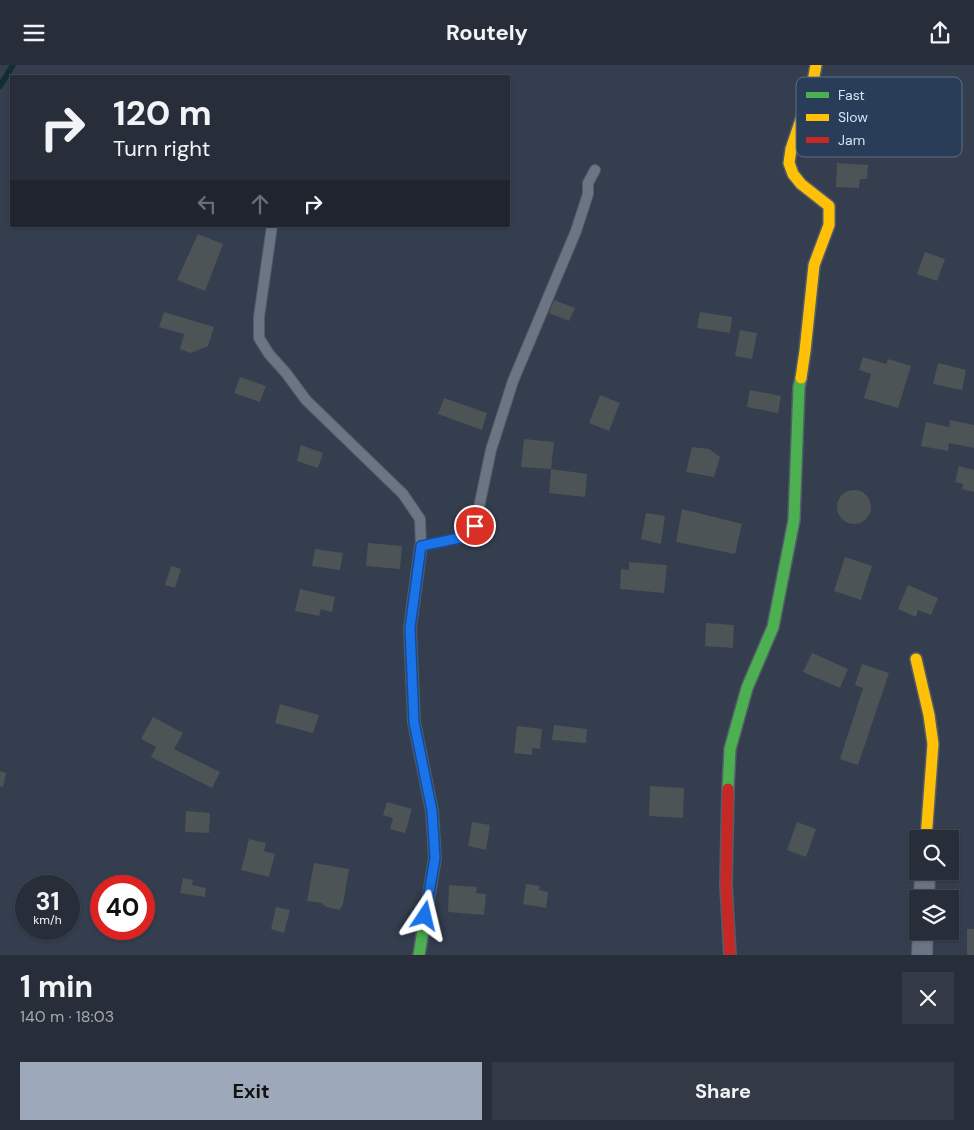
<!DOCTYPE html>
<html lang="en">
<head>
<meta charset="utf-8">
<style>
  body { margin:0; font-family:"DM Sans",sans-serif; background:#333a45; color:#f1f3f6; height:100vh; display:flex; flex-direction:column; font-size:19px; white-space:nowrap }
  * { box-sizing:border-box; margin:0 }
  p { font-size:16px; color:#a4a8af }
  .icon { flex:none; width:28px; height:28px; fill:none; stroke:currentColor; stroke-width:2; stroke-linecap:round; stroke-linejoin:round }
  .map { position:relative; height:890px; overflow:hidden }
  .sheet { display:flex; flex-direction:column; background:#272e3a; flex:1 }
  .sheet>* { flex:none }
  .top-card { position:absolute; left:10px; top:10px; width:500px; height:152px; border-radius:0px; box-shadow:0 1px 4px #0004,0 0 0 1px #434a54; background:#272e3a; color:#f1f3f6; overflow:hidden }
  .tools { position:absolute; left:909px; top:765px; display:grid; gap:10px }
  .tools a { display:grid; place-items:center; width:50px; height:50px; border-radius:0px; background:#272e3a; box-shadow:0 1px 4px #0004,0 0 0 1px #434a54; font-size:25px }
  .speed { position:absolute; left:15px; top:810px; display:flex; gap:10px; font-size:25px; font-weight:700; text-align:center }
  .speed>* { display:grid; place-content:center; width:65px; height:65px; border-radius:50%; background:#272e3a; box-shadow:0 1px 4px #0004,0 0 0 1px #434a54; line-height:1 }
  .speed small { font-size:12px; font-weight:400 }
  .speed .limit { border:8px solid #d22; background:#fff; color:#111 }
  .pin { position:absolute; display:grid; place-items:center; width:42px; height:42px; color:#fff; margin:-21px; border:2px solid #fff; border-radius:50%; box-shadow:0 1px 5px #0007 }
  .me { position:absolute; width:55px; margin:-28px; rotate:10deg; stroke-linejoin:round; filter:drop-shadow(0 0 4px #0008) }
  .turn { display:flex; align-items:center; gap:18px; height:105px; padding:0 20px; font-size:22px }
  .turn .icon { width:65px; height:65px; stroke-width:2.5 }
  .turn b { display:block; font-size:35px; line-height:42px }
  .lanes { display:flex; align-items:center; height:48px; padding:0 20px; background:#0003; justify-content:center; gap:25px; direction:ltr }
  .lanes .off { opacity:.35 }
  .round { display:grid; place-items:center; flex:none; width:52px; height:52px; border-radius:0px; background:#333a45 }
  .head { display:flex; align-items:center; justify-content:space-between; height:85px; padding:0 20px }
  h1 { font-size:30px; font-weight:700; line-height:38px }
  .action { display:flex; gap:10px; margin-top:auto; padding:10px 20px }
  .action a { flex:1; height:58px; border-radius:0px; background:#9da9ba; color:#111; font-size:20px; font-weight:700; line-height:58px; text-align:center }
  .action a+a { background:#333a45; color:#f1f3f6 }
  header { display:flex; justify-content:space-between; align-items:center; height:65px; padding:0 20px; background:#272e3a; font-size:22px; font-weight:700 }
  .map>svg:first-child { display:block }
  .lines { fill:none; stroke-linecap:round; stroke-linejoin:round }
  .stream { stroke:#112f30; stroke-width:6 }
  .building { fill:#4c5455 }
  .lane-casing { stroke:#535d69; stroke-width:12 }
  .street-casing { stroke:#535d69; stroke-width:22 }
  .fast-casing { stroke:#535d69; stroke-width:14 }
  .slow-casing { stroke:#535d69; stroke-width:14 }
  .jam-casing { stroke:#535d69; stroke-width:14 }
  .lane { stroke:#6b7583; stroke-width:10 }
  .street { stroke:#6b7583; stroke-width:20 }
  .fast { stroke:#4caf50; stroke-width:11 }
  .slow { stroke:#ffc107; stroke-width:11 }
  .jam { stroke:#c62828; stroke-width:11 }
  .route-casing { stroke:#114b97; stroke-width:12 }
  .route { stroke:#1a73e8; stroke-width:9 }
  .key { fill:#293d58; stroke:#5d6f87; stroke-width:1 }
  .key-label { font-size:14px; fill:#d6e3f4 }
</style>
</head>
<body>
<header><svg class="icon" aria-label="menu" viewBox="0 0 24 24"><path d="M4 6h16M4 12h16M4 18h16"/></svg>Routely<svg class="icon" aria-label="share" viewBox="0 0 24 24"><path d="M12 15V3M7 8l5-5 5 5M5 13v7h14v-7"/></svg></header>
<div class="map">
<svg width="974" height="890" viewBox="0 0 974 890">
  <rect width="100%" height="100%" fill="#343e4e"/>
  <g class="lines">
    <path class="stream" d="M0,21L13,0"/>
  </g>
  <g class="building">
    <path d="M837,98L868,100L867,114H860L859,123L836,122Z"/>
    <path d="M198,169L223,179L205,226L177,215Z"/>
    <path d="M925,187L945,194L937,216L917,209Z"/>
    <path d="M554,235L575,243L569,256L549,248Z"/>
    <path d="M164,247L214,262L208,281L191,288L180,284L184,269L159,262Z"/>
    <path d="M700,247L732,252L730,268L697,263Z"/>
    <path d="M740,265L757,268L752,294L735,291Z"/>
    <path d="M863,292L886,299L888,294L911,301L898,343L864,333L871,309L859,305Z"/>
    <path d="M938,298L966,305L962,325L933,319Z"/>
    <path d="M240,312L266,321L260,337L234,328Z"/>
    <path d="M750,325L781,331L778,348L747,342Z"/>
    <path d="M600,330L620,338L609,366L589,358Z"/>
    <path d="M444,333L487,348L482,365L438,349Z"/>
    <path d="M950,355L974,360V383L949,378L948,386L921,381L926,357L949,362Z"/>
    <path d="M524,374L554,377L551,404L521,402Z"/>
    <path d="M301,380L323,388L318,403L297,396Z"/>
    <path d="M692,382L709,384L720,392L714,412L686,407Z"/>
    <path d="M959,401L974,405V427L962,424L963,419L955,417Z"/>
    <path d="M551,404L587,409L585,432L549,428Z"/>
    <circle cx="854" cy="442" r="17"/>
    <path d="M682,444L742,459L735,489L676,477Z"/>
    <path d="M646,448L665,451L661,479L641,474Z"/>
    <path d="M368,478L402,481L400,504L366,501Z"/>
    <path d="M315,484L343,488L340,505L312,501Z"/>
    <path d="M845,492L872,501L861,535L834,526Z"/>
    <path d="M629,497L667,500L664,528L620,524L621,504L629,505Z"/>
    <path d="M171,501L181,504L175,523L165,520Z"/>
    <path d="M908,520L938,533L931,550L918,545L916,552L898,544Z"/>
    <path d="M300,524L335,532L332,547L321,544L319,551L295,546Z"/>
    <path d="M706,558L734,560L733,583L705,581Z"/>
    <path d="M812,588L848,604L840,623L803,607Z"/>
    <path d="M862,599L889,608L858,700L840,694L863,623L855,620Z"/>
    <path d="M280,639L319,650L313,668L275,658Z"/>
    <path d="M153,652L183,668L174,684L220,707L212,723L151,692L156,682L141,674Z"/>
    <path d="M554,660L587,664L586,678L552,675Z"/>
    <path d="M517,661L542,664L540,684L532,683V690L514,688Z"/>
    <path d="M0,706L6,708L3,722L0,721Z"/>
    <path d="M650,721L684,723L683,753L649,751Z"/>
    <path d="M387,737L412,744L405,768L390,764L393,753L383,750Z"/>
    <path d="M186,746L210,748L209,768L185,767Z"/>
    <path d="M472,757L490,760L486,785L468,781Z"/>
    <path d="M797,757L816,764L806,792L787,785Z"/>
    <path d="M249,774L266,778L264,786L275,789L269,812L241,805Z"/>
    <path d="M314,798L349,804L343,839L340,845L326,842L322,838L307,836Z"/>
    <path d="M183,813L193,815L192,820L206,823L205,832L180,828Z"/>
    <path d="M526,819L540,821L539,825L548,827L546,843L523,839Z"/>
    <path d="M449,820L477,822L476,828L486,829L484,850L448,847Z"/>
    <path d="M276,842L290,845L284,868L271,864Z"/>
    <rect x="967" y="864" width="7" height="26"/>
  </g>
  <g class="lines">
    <g class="lane-casing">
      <path id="lane" d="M272,161L259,252V273L269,289L286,308L306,335L403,429L420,454L421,481L464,472L475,461L491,385L513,316L576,166L588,129V118L595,105"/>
    </g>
    <g class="street-casing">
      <g id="street">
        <path d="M924,834L925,806"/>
        <path d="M922,890L923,866"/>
      </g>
    </g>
    <g class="fast-casing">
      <g id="fast">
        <path d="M728,724L730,684L747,623L773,562L794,455L799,322L801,313"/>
        <path d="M419,890L435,793L432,746L414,657L410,563L421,481"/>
      </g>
    </g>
    <g class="slow-casing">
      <g id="slow">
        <path d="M801,313L805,286L814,200L829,160V141L801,119L793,109L789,98L791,84L812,22L816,0"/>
        <path d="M916,594L929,650L933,679L926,774"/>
      </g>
    </g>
    <g class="jam-casing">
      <path id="jam" d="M728,724L726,820L730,890"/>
    </g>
    <use href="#lane" class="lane"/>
    <use href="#street" class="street"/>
    <use href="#fast" class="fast"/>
    <use href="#slow" class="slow"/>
    <use href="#jam" class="jam"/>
  </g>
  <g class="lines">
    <g class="route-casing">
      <path id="route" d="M425,851L435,793L432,746L414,657L410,563L421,481L464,472L475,461"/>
    </g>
    <use href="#route" class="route"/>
  </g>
  <rect x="796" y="12" width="166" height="80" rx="8" class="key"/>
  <rect x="806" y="27" width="23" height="6" fill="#4caf50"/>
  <rect x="806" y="49" width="23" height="7" fill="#ffc107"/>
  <rect x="806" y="72" width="23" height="6" fill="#c62828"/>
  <g class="key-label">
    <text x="838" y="35">Fast</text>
    <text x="838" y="57">Slow</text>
    <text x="838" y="80">Jam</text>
  </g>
</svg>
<div class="tools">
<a><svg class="icon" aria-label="search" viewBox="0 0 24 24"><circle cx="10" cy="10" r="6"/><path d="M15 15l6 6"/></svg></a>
<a><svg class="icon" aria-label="layers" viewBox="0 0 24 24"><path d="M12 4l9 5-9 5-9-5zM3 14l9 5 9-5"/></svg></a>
</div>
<div class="speed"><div>31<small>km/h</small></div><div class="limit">40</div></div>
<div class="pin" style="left:475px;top:461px;background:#d93025"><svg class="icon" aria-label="arrive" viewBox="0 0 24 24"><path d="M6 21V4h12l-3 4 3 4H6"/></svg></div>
<svg class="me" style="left:425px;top:851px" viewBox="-20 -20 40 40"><path d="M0-17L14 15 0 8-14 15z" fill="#1a73e8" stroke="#fff" stroke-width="4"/></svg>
<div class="top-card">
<div class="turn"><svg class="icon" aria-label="right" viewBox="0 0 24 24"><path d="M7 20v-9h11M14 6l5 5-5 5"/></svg><div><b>120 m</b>Turn right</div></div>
<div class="lanes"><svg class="icon off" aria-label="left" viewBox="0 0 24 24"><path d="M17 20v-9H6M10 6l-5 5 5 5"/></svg><svg class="icon off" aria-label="ahead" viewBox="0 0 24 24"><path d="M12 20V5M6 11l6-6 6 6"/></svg><svg class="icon" aria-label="right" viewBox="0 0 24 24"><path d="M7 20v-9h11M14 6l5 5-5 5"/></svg></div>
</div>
</div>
<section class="sheet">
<div class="head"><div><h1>1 min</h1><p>140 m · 18:03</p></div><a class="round"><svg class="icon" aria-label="close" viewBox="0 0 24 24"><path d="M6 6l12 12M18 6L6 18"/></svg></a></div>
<div class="action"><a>Exit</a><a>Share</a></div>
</section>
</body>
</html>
